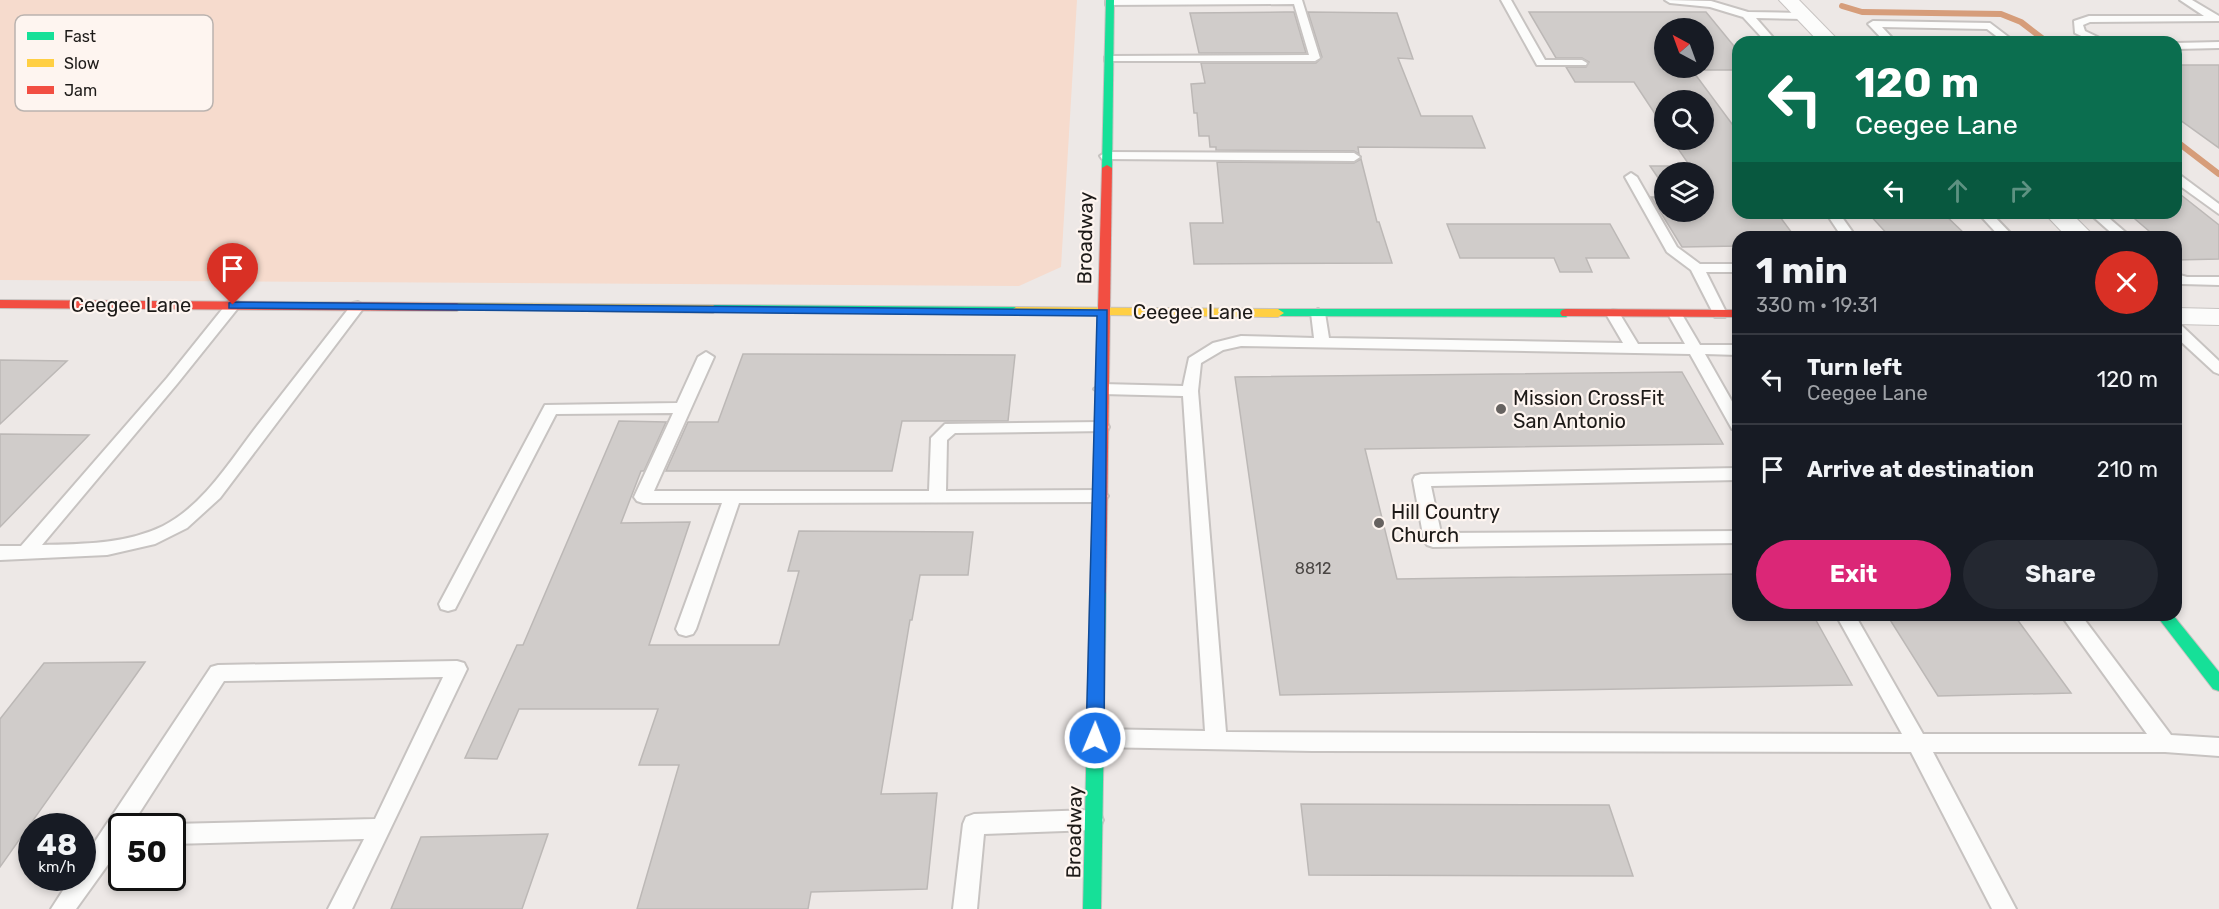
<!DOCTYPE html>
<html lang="en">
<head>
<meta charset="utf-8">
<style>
  body { margin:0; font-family:Rubik,sans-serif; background:#242831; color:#f1f3f6; height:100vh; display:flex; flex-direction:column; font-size:22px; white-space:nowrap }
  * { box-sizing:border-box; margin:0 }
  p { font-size:20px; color:#9ea1a6 }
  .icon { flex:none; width:33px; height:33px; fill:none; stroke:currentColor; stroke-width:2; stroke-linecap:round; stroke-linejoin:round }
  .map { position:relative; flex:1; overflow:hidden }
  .side { position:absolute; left:1732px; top:231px; width:450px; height:390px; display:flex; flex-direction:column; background:#171b24; border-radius:18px; box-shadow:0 3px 9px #0003 }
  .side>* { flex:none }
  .banner { position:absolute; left:1732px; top:36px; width:450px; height:183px; border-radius:18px; box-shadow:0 3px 9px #0003; background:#0b6e4f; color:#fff; overflow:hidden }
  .needle { width:39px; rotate:319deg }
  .controls { position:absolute; left:1654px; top:18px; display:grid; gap:12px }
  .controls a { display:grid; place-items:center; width:60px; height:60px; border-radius:50%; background:#171b24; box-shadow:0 3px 9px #0003; font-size:30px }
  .speed { position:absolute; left:18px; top:813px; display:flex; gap:12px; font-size:30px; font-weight:700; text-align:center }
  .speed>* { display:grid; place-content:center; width:78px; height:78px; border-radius:50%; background:#171b24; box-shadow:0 3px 9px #0003; line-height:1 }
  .speed small { font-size:15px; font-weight:400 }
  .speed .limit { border:3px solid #111; border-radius:9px; background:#fff; color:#111 }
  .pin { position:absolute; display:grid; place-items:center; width:51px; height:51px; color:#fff; margin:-62px -26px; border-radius:50% 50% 50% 0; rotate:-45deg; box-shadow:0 0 6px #0007 }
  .pin .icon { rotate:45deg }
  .me { position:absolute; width:66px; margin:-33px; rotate:1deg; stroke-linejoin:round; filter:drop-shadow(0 0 4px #0008) }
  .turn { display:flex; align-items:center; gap:21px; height:126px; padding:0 24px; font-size:27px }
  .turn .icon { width:78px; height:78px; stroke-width:2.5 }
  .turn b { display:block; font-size:42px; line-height:51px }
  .lanes { display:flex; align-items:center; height:57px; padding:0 24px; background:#0003; justify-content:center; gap:30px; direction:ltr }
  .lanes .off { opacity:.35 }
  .round { display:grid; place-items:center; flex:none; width:63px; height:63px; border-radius:32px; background:#242831 }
  .summary { display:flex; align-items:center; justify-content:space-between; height:102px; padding:0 24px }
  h1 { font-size:36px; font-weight:700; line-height:45px }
  .action { display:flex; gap:12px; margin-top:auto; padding:12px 24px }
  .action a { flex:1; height:69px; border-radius:36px; background:#db2777; color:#fff; font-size:24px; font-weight:700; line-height:69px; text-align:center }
  .action a+a { background:#242831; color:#f1f3f6 }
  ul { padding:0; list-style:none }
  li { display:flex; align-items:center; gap:18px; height:90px; padding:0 24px; border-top:2px solid #363941 }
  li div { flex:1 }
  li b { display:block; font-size:22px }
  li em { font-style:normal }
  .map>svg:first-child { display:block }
  .green { fill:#f6dbcd }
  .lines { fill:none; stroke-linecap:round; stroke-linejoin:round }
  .stream { stroke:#d69d7a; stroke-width:6 }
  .building { fill:#d0ccca; stroke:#bcb8b6; stroke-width:1.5; fill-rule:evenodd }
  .lane-casing { stroke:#c7c3c1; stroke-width:4 }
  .street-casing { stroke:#c7c3c1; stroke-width:2 }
  .fast-casing { stroke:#c7c3c1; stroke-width:2 }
  .slow-casing { stroke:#c7c3c1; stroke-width:2 }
  .jam-casing { stroke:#c7c3c1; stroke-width:2 }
  .lane { fill:#fcfcfb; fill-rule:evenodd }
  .street { fill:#fcfcfb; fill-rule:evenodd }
  .fast { fill:#16e098; fill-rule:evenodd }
  .slow { fill:#ffcf43; fill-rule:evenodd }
  .jam { fill:#f24e42; fill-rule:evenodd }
  .route { fill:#1a73e8; stroke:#114b97; stroke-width:1.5 }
  .poi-dot { fill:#666260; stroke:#fef5f0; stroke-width:2 }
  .labels { text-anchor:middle; stroke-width:4.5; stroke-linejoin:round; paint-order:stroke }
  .number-label { font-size:16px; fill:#4a4644 }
  .street-label { font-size:20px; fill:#1d1a18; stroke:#fef5f0 }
  .poi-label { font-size:20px; fill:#1d1a18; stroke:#fef5f0; text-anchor:start }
  .key { fill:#fef5f0; stroke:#bab3af; stroke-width:1.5 }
  .key-label { font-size:16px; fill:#1d1a18 }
</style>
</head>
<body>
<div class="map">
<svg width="2219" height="909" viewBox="0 0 2219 909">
  <rect width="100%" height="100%" fill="#ede8e6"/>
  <path class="green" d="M0,0H1077L1061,267L1019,286L0,280Z"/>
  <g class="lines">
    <g class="stream">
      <path d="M1842,6L1862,12L2001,14L2021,22L2047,42"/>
      <path d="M2176,141L2219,174"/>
    </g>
  </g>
  <g class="building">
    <path d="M1285,12H1294L1306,53H1199L1190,13Z"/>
    <path d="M1308,12L1397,13L1413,59L1398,58L1421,116H1472L1485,148L1358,147L1359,154L1354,151L1216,150V147H1210L1209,136H1199L1197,113H1194L1191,84L1205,83L1201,63H1316L1322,57Z"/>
    <path d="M1529,12H1706L1738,51V70H1692L1738,132V213H1777L1795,237H1738V246L1682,247L1651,197H1665V212H1704V172H1665V188L1650,166H1690L1672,140H1704V100H1665V129L1634,82H1575L1566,67H1586L1589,62L1582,58H1556ZM1665,28H1704V68H1665Z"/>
    <path d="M2176,65H2219V148L2176,117Z"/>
    <path d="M1361,159L1377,222H1379L1392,263L1194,264L1190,223H1223L1217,162L1354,163Z"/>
    <path d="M2176,191L2219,225V259L2176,260V237H2156L2128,213H2176Z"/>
    <path d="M1868,213H1943L1968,237H1890Z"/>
    <path d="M1447,224H1610L1629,258H1586L1592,272H1560L1554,258H1460Z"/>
    <path d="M743,354L1015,355L1008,421H902L892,471H666L688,422H718Z"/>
    <path d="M0,360L67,361L0,424Z"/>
    <path d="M1682,372L1723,444L1365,449L1397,579L1738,574V615H1813L1852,685L1280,695L1235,377Z"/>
    <path d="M619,421L666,422L644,471H641L621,523L690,522L649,645H779L799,571H788L799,531L973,532L968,575H920L912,620H910L881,794L937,793L927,889L811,892L808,909H637L679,765H639L658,709H519L497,759L465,758L517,645H523Z"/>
    <path d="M0,434L89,435L0,527Z"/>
    <path d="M1887,615H2014L2071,693L1938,696Z"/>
    <path d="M145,662L0,867V719L44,663Z"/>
    <path d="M1301,804L1609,805L1633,876L1309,875Z"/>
    <path d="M548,834L522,909H391L421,837Z"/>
  </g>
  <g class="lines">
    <g class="lane-casing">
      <g id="lane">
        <path d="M1110,0H1302L1320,58L1315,61H1105V57L1109,56L1309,55L1294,4L1106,5V1Z"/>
        <path d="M1501,0H1511L1545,60H1582L1587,63L1586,65H1537Z"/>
        <path d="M1665,0L1711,1L1748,12L1803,13L1808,16L1803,19L1756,18L1777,42H1766L1743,17L1710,7L1670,3Z"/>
        <path d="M2180,0H2192L2219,16V21L2090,22L2083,25L2085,31L2108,42H2094L2075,33L2074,21L2089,16H2204Z"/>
        <path d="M1873,21L1990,23L2015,42H2004L1987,29L1882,27L1896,42H1885L1868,24Z"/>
        <path d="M2219,42V48L2176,49V43Z"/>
        <path d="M1106,152L1354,153L1360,157L1354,161L1102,159L1100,156Z"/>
        <path d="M2176,172L2219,204V214L2176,183Z"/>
        <path d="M1631,173L1637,177L1677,247L1700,264H1738V272H1706L1727,314L1725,317H1715L1691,270L1667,252L1625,177Z"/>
        <path d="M1826,213H1839L1856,237H1842Z"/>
        <path d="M1978,213H1991L2014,237H2000Z"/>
        <path d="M2089,213H2103L2131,237H2116Z"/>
        <path d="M2176,274L2187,277H2219V285L2182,284L2176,282Z"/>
        <path d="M233,301L238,302L240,305L238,308L177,384L42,545C83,544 126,544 163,526C204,505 230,461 257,426C289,385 321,344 353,303L358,302L365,306L220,498L187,528L155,544L107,555L0,560V546H21L167,378L228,302Z"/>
        <path d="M1318,309L1325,313L1329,338L1623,343L1606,314L1613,310L1618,311L1638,344H1685L1668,314L1670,311H1680L1700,345H1738V355L1705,354L1738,412V430L1732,429L1690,354L1241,346L1223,350L1201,363L1198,391L1226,732L1902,734L1836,615H1855L1923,734H2147L2061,615H2081L2171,735L2219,738V756L2165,752H1933L2016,909H1992L1911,752L1313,751L1095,747L1088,744L1085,738L1088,732L1095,729L1205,731L1183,396L1102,394L1094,389L1102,384L1183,386L1189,358L1213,343L1241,336L1314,338L1311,313Z"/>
        <path d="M2176,324L2181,325L2219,361V374L2214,372L2176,337Z"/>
        <path d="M706,352L714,357L654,491H929L931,438L945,424L1101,422L1107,423L1109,427L1107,431L955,433L947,440L946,491L1099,490L1105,492L1108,496L1105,500L1099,502L739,503L696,629L693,634L686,636L679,634L676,629L722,503H643L637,501L634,497L673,413L556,414L455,609L448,611L441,609L439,604L545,405L677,403L698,357Z"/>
        <path d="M1738,468V480L1431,486L1441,533L1738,531V543L1433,547L1427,545L1424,540L1413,480L1415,476L1421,474Z"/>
        <path d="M457,661L464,663L467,669L352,909H328L364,839L172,844V826H165L172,824L375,819L443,677L224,681L131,826H122V845L76,909H51L71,878H82V861L211,667L218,665Z"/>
        <path d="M1092,810L1100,813L1103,820L1100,827L1092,830L984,834L977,909H953L963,824L966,817L974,814Z"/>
      </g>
    </g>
    <g class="street-casing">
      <g id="street">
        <path d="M1779,0H1799L1840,42H1819Z"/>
        <path d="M2044,213H2071L2095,237H2067Z"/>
        <path d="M2176,308L2219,309V325L2176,324Z"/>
      </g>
    </g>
    <g class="fast-casing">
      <g id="fast">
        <path d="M1106,0H1114L1112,168L1107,171L1102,168Z"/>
        <path d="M713,305L1016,307L1022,311L1016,315L709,311L707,309Z"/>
        <path d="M1278,309H1566L1572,313L1566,317L1274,316L1272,313Z"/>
        <path d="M1098,586L1103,588L1106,592L1101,909H1083L1090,592L1093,588Z"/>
        <path d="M2156,615H2173L2219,672V691L2213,689Z"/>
      </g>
    </g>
    <g class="slow-casing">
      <g id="slow">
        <path d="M457,303L713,305L719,309L713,313L453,309L451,307Z"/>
        <path d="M1016,307L1278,309L1284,313L1278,317L1012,314L1010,311Z"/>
      </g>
    </g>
    <g class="jam-casing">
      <g id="jam">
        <path d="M1107,165L1112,168L1106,592L1103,596L1098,598L1093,596L1090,592L1102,168Z"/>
        <path d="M0,300L457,303L463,307L457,311L0,308Z"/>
        <path d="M1566,309L1738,310V317L1562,316L1560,313L1562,310Z"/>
      </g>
    </g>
    <use href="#lane" class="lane"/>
    <use href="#street" class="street"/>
    <use href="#fast" class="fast"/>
    <use href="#slow" class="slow"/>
    <use href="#jam" class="jam"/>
  </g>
  <path class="route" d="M233,302L1107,310L1104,738L1101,744L1095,746L1089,744L1086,738L1097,316L229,308V303Z"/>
  <g class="poi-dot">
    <circle cx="1501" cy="409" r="6"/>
    <circle cx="1379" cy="523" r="6"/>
  </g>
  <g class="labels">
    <g class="number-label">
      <text x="1313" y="574">8812</text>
    </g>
    <g class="street-label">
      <text transform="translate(1085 238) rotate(-89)" y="7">Broadway</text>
      <text x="131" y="312">Ceegee Lane</text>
      <text x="1193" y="319">Ceegee Lane</text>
      <text transform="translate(1074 832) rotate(-89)" y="7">Broadway</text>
    </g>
    <g class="poi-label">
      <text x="1513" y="405">Mission CrossFit<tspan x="1513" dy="23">San Antonio</tspan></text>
      <text x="1391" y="519">Hill Country<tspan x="1391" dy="23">Church</tspan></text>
    </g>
  </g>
  <rect x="15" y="15" width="198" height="96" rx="9" class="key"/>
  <rect x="27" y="32" width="27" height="8" fill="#16e098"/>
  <rect x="27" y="59" width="27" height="8" fill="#ffcf43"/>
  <rect x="27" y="86" width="27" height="8" fill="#f24e42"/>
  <g class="key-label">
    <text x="64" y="42">Fast</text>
    <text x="64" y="69">Slow</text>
    <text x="64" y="96">Jam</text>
  </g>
</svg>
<div class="controls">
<a><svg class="needle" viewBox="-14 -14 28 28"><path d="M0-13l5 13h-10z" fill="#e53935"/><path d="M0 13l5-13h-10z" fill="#9ea1a6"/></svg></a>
<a><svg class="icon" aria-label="search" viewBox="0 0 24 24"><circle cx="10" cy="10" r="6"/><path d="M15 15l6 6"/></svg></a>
<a><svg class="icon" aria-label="layers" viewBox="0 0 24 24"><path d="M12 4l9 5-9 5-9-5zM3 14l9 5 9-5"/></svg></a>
</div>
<div class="speed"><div>48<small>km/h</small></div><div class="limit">50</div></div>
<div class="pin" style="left:233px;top:305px;background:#d93025"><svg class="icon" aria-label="arrive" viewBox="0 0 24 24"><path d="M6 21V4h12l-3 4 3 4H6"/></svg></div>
<svg class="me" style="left:1095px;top:738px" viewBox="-20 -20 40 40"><circle r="17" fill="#1a73e8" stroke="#fff" stroke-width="3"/><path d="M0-11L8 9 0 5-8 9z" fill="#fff"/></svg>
<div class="banner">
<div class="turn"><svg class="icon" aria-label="left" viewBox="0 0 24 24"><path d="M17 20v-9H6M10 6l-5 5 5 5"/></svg><div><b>120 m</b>Ceegee Lane</div></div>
<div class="lanes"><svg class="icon" aria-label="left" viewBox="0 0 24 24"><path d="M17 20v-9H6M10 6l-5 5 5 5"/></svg><svg class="icon off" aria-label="ahead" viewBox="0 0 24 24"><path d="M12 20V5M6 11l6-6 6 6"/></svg><svg class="icon off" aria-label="right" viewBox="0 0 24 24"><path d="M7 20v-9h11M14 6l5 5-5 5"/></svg></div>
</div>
<section class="side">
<div class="summary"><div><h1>1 min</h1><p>330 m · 19:31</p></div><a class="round" style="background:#d93025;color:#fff"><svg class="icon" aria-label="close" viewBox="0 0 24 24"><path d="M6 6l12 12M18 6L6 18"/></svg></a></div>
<ul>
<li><svg class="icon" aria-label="left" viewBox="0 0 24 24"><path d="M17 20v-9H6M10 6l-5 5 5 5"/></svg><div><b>Turn left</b><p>Ceegee Lane</p></div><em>120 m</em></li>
<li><svg class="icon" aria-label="arrive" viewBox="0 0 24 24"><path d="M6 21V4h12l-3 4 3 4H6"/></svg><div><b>Arrive at destination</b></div><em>210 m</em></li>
</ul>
<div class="action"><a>Exit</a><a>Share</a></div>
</section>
</div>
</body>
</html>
